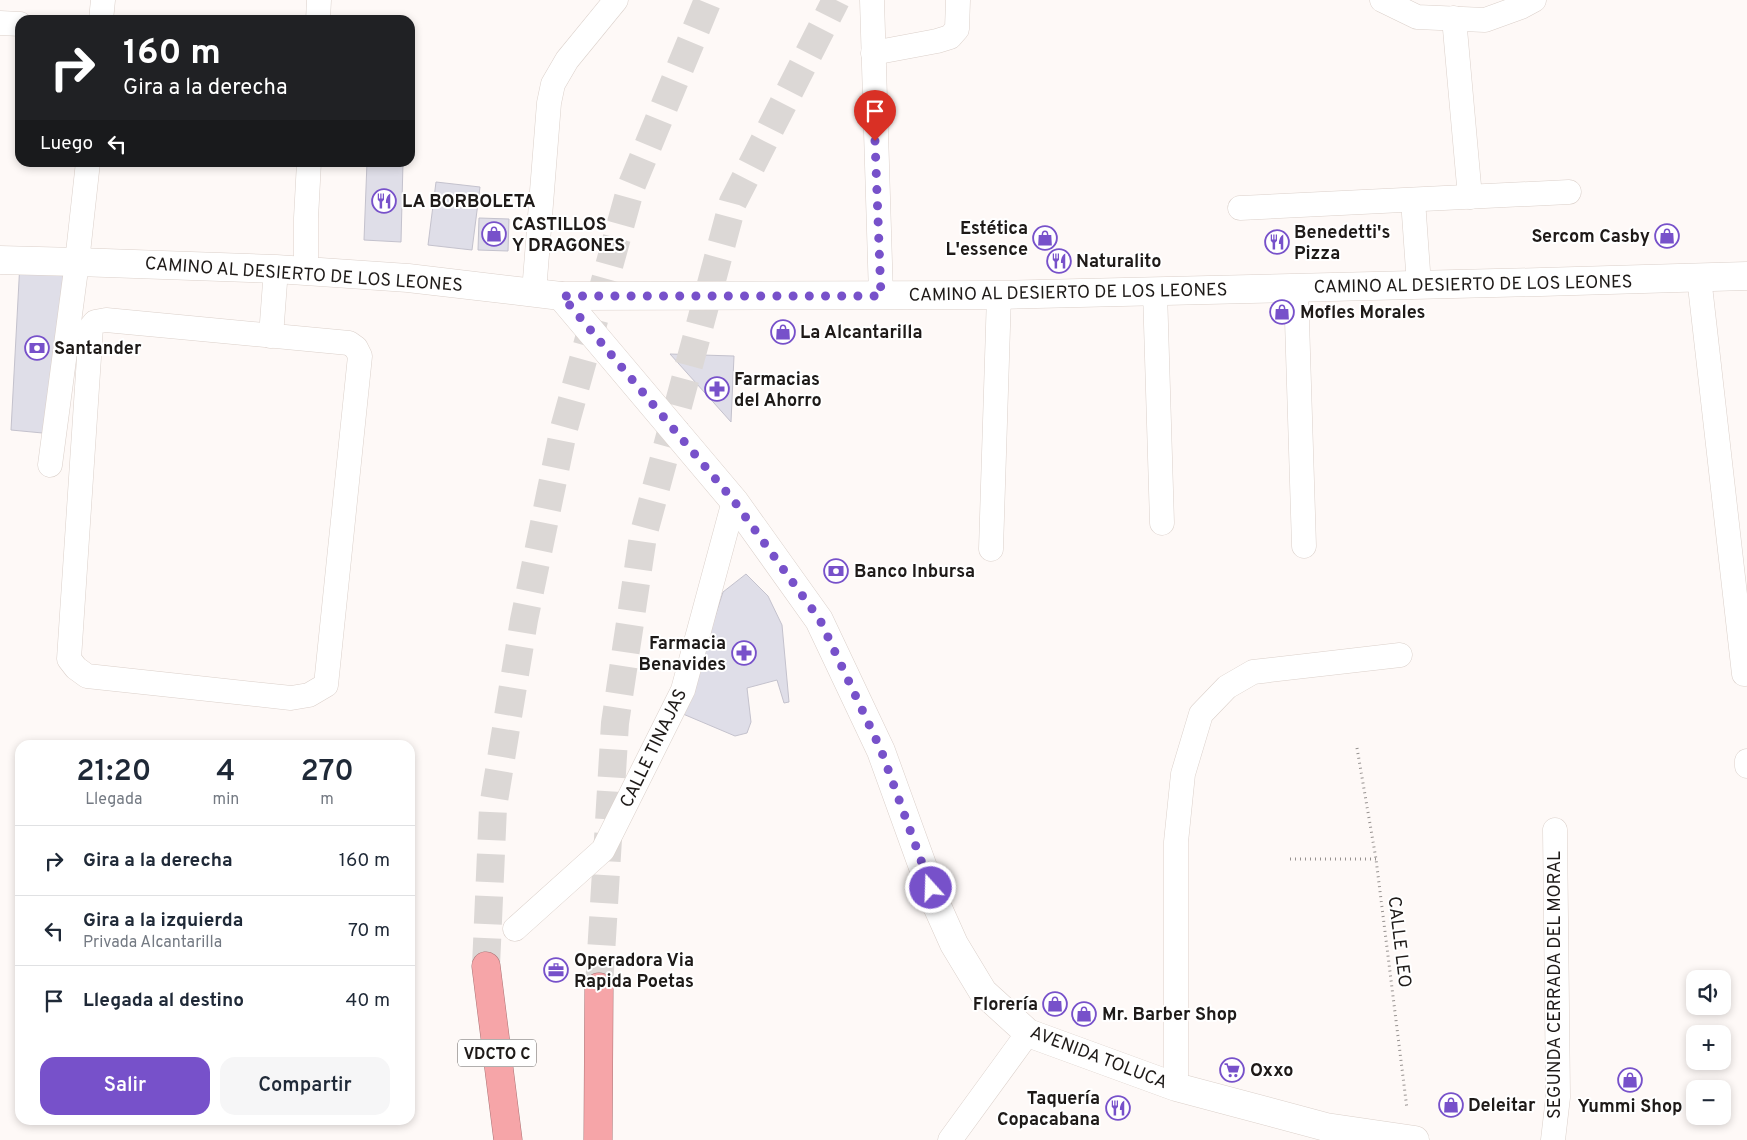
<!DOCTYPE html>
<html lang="es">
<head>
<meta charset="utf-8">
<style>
  body { margin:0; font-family:Overpass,sans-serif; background:#f6f6f7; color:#1f2937; height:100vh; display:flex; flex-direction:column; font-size:19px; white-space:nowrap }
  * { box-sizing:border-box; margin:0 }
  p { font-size:16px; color:#747a83 }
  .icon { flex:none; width:28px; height:28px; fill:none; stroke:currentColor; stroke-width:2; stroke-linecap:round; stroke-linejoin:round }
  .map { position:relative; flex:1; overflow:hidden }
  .panel { position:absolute; left:15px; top:740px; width:400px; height:385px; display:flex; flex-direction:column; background:#fff; border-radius:15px; box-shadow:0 2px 8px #0003 }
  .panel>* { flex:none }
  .top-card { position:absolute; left:15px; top:15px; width:400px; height:152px; border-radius:15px; box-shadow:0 2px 8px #0003; background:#202124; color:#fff; overflow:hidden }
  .tools { position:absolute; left:1686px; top:970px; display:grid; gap:10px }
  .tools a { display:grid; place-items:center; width:45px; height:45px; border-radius:10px; background:#fff; box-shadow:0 2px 8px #0003; font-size:25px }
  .pin { position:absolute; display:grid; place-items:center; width:42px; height:42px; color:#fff; margin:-51px -21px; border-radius:50% 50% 50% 0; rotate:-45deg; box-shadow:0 0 5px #0007 }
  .pin .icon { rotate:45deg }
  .me { position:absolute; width:55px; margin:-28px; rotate:340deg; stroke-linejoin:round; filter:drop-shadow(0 0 4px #0008) }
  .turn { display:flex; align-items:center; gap:18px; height:105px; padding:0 25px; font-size:22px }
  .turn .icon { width:65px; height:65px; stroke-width:2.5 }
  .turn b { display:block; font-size:35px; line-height:42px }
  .then { display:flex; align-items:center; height:48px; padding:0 25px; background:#0003; gap:10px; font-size:19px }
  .eta { display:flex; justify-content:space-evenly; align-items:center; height:85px; text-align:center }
  .eta b { font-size:30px; font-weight:600; line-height:35px }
  .action { display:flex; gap:10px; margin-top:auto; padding:10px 25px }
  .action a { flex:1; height:58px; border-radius:15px; background:#7751ca; color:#fff; font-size:20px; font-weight:600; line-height:58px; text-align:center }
  .action a+a { background:#f6f6f7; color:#1f2937 }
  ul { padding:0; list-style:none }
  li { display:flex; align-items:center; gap:15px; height:70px; padding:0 25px; border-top:1px solid #e0e1e3 }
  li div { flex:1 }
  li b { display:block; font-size:19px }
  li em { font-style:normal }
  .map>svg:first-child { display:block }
  .building { fill:#dfdee8; stroke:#c4c2cd }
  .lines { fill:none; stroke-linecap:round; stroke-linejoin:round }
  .motorway-tunnel { stroke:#dcd8d6; stroke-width:28; stroke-dasharray:28 14; stroke-linecap:butt }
  .minor-casing { stroke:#dbd0ca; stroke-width:25 }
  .tertiary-casing { stroke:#dbd0ca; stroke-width:29 }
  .secondary-casing { stroke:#dbd0ca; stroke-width:29 }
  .motorway-casing { stroke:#aa7476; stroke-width:29 }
  .path { stroke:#979290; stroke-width:3; stroke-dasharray:1 4; stroke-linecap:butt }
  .minor { stroke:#fff; stroke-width:24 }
  .tertiary { stroke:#fff; stroke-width:28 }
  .secondary { stroke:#fff; stroke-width:28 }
  .motorway { stroke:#f6a5a8; stroke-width:28 }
  .route { stroke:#7751ca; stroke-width:9; stroke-dasharray:0 16.2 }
  .labels { text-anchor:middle; stroke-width:4; stroke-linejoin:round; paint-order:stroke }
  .shield { fill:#fff; stroke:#625f5d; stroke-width:1 }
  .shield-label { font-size:16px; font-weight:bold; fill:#1e1a18 }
  .poi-label { font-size:18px; font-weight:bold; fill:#1e1a18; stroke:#fff; text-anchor:start }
  .street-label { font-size:18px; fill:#1e1a18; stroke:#fff }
</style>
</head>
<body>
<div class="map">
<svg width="1747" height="1140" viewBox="0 0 1747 1140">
  <rect width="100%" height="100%" fill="#fef9f7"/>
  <g class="building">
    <path d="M367,162H403L401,242L364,240Z"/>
    <path d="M436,182L480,187L472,250L428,245Z"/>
    <path d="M479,218L509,219L508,251L478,250Z"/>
    <path d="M20,262L65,265L53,434L11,430Z"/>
    <path d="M670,354L734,356L731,422Z"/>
    <path d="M746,574L768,596L782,625L789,702L784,703L777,680L747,688L751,722L747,733L735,736L683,714L723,592Z"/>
  </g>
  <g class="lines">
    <g class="motorway-tunnel">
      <path d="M486,966L493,807L524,620L563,432L631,187L708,0"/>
      <path d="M599,987L615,723L643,536L733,202L836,0"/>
    </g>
    <g class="minor-casing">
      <g id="minor">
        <path d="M872,0L881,296"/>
        <path d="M1382,0L1417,17L1485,20L1521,7L1534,0"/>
        <path d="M1454,18L1470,197"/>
        <path d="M101,20L103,0"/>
        <path d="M318,20L319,0"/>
        <path d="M0,23L20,24"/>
        <path d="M873,53L937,41L950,37L957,29L958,0"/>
        <path d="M1413,200L1419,285"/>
        <path d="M1240,208L1569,192"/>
        <path d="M306,272V218L309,162"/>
        <path d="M1699,277L1744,674"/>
        <path d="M1296,288L1304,546"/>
        <path d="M1155,291L1162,523"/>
        <path d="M534,292L549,103L553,84L567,60L616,0"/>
        <path d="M106,320L349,343L356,348L360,356L326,685L309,695L291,698L87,676L76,668L69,659L91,327L95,322Z"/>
        <path d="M271,336L276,269"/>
        <path d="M50,465L77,262L88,162"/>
        <path d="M991,549L999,295"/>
        <path d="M1747,761V766"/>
        <path d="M515,929L603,850L683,690L734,501"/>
        <path d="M1176,1087V842L1183,774L1201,714L1227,687L1253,672L1400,655"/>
        <path d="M950,1140L1028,1033"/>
        <path d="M1553,1140L1558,1097L1555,830"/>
      </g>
    </g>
    <g class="tertiary-casing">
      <path id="tertiary" d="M561,296L734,501L819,620L881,751L937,906L954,944L983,992L1028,1033L1176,1087L1326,1127L1415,1140"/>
    </g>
    <g class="secondary-casing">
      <path id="secondary" d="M0,260L77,262L276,269L408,278L561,296L999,295L1541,282L1747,276"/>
    </g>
    <g class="motorway-casing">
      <g id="motorway">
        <path d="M486,966L508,1140"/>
        <path d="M598,1140L599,987"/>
      </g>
    </g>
    <g class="path">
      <path d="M1357,748L1376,859L1407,1109"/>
      <path d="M1290,859H1376"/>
    </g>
    <use href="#minor" class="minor"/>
    <use href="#tertiary" class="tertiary"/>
    <use href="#secondary" class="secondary"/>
    <use href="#motorway" class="motorway"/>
  </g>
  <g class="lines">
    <path class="route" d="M875,141L881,296H562L734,501L820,620L881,750L931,888"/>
  </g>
  <defs>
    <g id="restaurant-ring" transform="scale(1.25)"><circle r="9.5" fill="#fff" stroke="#7751ca" stroke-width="1.5"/><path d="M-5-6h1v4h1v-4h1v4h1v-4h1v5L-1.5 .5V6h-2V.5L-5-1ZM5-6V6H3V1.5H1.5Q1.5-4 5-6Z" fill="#7751ca"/></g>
    <g id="shop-ring" transform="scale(1.25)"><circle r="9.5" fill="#fff" stroke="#7751ca" stroke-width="1.5"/><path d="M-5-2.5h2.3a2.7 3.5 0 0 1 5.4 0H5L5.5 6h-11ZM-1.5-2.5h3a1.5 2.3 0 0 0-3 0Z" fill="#7751ca"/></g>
    <g id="bank-ring" transform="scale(1.25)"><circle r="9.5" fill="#fff" stroke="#7751ca" stroke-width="1.5"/><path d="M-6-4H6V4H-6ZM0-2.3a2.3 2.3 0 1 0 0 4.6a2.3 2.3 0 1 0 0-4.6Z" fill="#7751ca"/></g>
    <g id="pharmacy-ring" transform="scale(1.25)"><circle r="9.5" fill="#fff" stroke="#7751ca" stroke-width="1.5"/><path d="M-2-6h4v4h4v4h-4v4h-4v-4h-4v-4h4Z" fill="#7751ca"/></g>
    <g id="office-ring" transform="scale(1.25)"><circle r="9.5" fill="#fff" stroke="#7751ca" stroke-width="1.5"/><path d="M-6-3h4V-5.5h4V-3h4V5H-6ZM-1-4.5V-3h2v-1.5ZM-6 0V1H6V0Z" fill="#7751ca"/></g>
    <g id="supermarket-ring" transform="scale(1.25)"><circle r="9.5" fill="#fff" stroke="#7751ca" stroke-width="1.5"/><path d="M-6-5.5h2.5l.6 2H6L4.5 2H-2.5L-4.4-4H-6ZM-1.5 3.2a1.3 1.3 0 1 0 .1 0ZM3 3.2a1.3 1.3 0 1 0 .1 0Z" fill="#7751ca"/></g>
  </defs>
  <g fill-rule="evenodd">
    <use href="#restaurant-ring" x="384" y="201"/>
    <use href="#shop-ring" x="494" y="234"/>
    <use href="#shop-ring" x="1667" y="236"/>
    <use href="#shop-ring" x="1045" y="238"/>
    <use href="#restaurant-ring" x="1277" y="242"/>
    <use href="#restaurant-ring" x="1059" y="261"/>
    <use href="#shop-ring" x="1282" y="312"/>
    <use href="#shop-ring" x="783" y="332"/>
    <use href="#bank-ring" x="37" y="348"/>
    <use href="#pharmacy-ring" x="717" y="389"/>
    <use href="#bank-ring" x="836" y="571"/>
    <use href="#pharmacy-ring" x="744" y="653"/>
    <use href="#office-ring" x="556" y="970"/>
    <use href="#shop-ring" x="1055" y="1004"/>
    <use href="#shop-ring" x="1084" y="1014"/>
    <use href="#supermarket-ring" x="1232" y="1070"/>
    <use href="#shop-ring" x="1630" y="1080"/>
    <use href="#shop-ring" x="1451" y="1105"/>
    <use href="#restaurant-ring" x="1118" y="1108"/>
  </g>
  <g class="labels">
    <rect class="shield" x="458" y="1039.5" width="78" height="27" rx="4"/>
    <g class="shield-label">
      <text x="497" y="1059">VDCTO C</text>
    </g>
    <g class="poi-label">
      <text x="402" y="207">LA BORBOLETA</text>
      <text x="512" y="230">CASTILLOS<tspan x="512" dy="21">Y DRAGONES</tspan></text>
      <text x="1028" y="234" text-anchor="end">Estética<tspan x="1028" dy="21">L'essence</tspan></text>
      <text x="1294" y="238">Benedetti's<tspan x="1294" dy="21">Pizza</tspan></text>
      <text x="1650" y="242" text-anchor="end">Sercom Casby</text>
      <text x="1076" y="267">Naturalito</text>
      <text x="1300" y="318">Mofles Morales</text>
      <text x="800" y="338">La Alcantarilla</text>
      <text x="54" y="354">Santander</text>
      <text x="734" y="385">Farmacias<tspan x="734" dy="21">del Ahorro</tspan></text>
      <text x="854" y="577">Banco Inbursa</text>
      <text x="726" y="649" text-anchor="end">Farmacia<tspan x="726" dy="21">Benavides</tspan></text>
      <text x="574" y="966">Operadora Via<tspan x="574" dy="21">Rapida Poetas</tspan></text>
      <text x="1038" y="1010" text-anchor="end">Florería</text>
      <text x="1102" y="1020">Mr. Barber Shop</text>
      <text x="1250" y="1076">Oxxo</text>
      <text x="1100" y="1104" text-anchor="end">Taquería<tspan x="1100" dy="21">Copacabana</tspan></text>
      <text x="1468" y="1111">Deleitar</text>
      <text x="1630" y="1112" text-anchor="middle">Yummi Shop</text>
    </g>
    <g class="street-label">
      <text transform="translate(304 274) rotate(4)" y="6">CAMINO AL DESIERTO DE LOS LEONES</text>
      <text transform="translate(1473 284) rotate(-1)" y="6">CAMINO AL DESIERTO DE LOS LEONES</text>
      <text transform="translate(1068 292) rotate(-1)" y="6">CAMINO AL DESIERTO DE LOS LEONES</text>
      <text transform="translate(653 748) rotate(-64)" y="6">CALLE TINAJAS</text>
      <text transform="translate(1400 942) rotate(83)" y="6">CALLE LEO</text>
      <text transform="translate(1554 985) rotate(-90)" y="6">SEGUNDA CERRADA DEL MORAL</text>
      <text transform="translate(1099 1057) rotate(21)" y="6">AVENIDA TOLUCA</text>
    </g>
  </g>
</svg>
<div class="tools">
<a><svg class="icon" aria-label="sound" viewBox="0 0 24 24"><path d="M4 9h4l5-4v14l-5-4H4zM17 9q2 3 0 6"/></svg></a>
<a>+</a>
<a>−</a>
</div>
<div class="pin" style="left:875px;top:141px;background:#d93025"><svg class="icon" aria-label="arrive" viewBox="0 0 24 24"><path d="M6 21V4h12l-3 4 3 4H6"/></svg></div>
<svg class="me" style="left:931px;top:888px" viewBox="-20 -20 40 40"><circle r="17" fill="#7751ca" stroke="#fff" stroke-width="3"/><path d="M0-11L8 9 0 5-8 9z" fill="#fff"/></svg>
<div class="top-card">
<div class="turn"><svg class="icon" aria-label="right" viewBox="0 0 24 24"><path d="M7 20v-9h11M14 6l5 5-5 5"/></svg><div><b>160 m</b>Gira a la derecha</div></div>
<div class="then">Luego<svg class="icon" aria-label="left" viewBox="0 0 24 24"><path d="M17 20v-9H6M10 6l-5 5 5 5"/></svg></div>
</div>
<section class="panel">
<div class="eta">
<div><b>21:20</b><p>Llegada</p></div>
<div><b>4</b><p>min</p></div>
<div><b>270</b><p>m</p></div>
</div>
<ul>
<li><svg class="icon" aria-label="right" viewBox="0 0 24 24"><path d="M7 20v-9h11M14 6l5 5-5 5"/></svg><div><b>Gira a la derecha</b></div><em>160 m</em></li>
<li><svg class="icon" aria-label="left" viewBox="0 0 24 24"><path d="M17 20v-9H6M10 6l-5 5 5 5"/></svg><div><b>Gira a la izquierda</b><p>Privada Alcantarilla</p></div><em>70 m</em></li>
<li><svg class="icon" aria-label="arrive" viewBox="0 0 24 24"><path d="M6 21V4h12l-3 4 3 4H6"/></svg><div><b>Llegada al destino</b></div><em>40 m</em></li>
</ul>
<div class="action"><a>Salir</a><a>Compartir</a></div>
</section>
</div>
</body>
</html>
